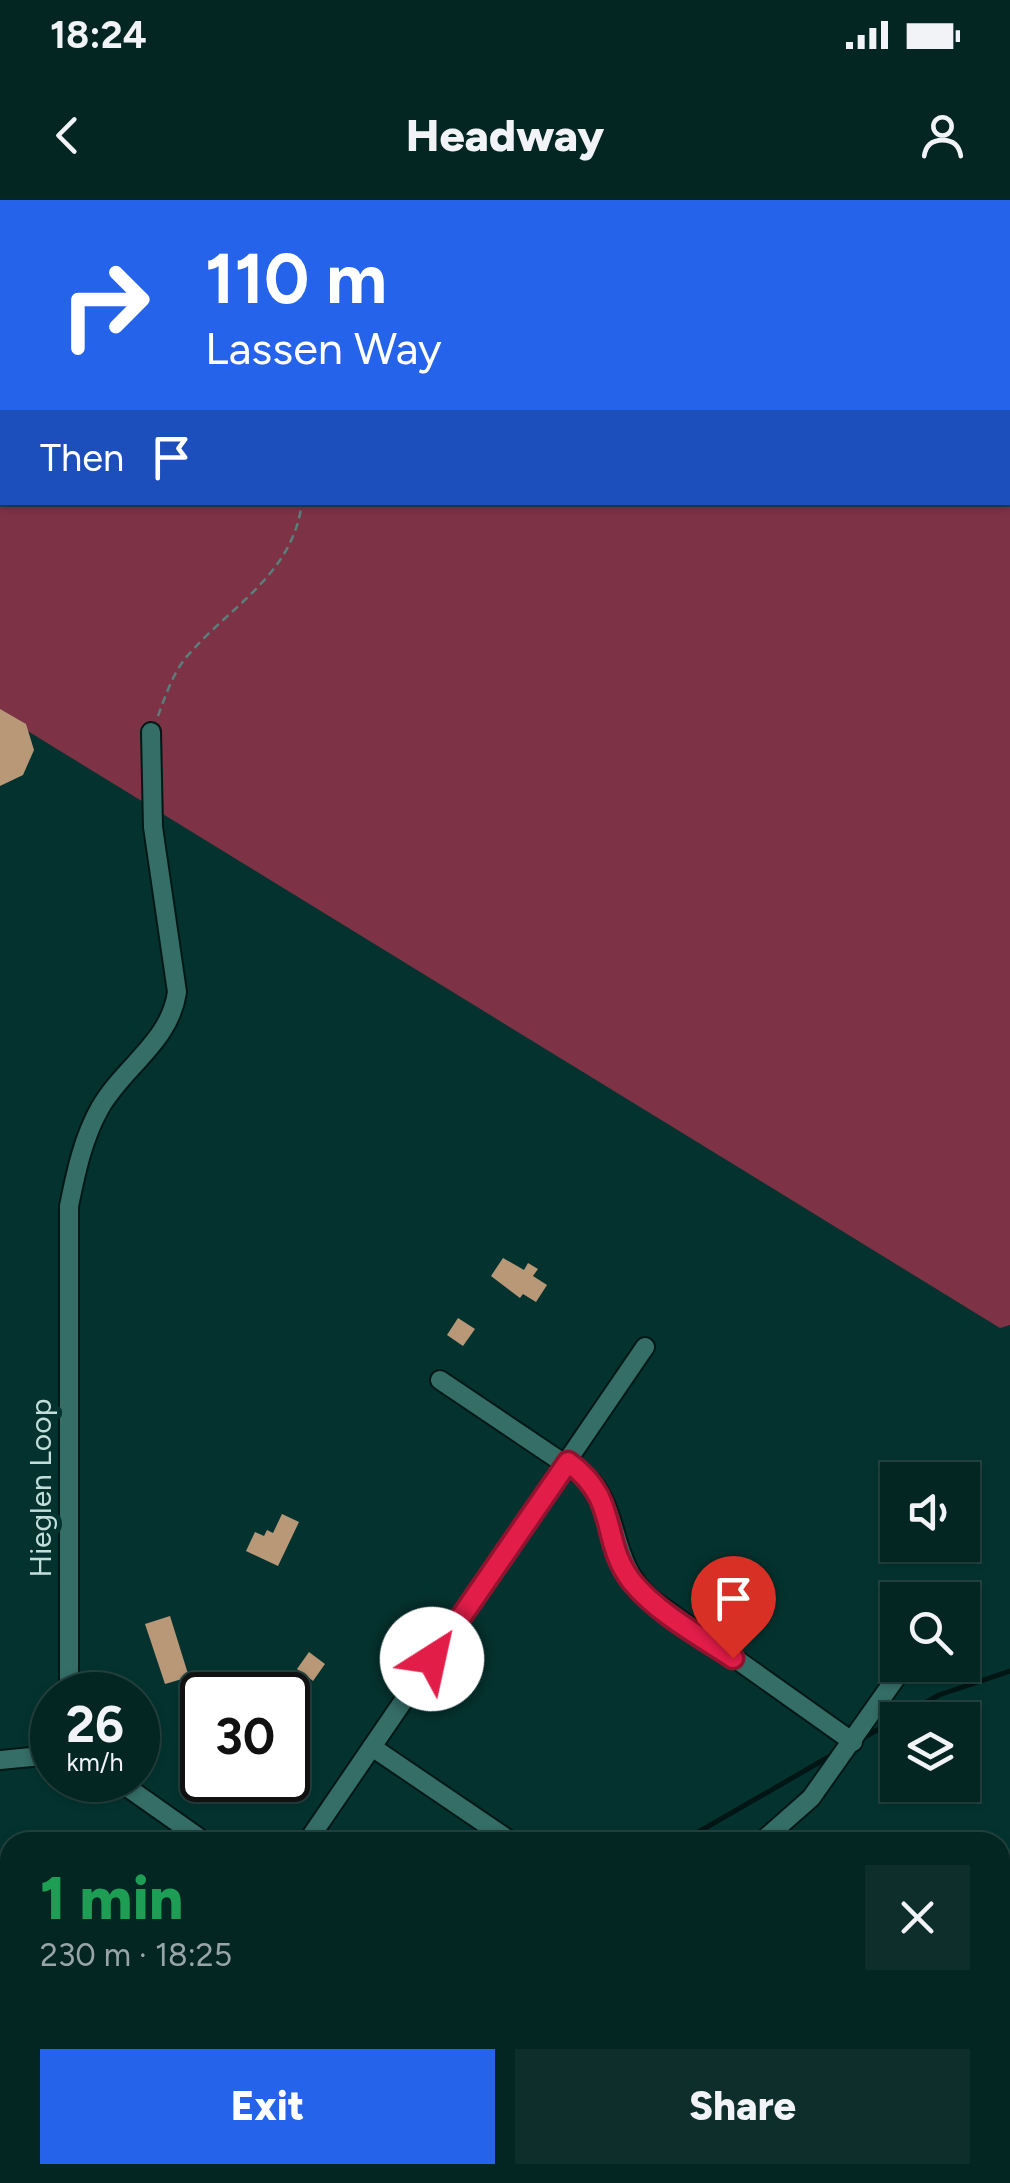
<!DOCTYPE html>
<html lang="en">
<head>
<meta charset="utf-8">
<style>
  body { margin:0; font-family:Figtree,sans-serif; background:#0d2e2b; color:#f1f3f6; height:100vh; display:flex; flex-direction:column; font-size:38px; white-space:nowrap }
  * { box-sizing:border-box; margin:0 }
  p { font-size:32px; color:#97a5a6 }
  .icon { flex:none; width:55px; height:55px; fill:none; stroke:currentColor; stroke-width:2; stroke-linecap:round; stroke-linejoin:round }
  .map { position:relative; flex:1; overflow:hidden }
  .drawer { position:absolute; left:0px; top:1632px; width:1010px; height:352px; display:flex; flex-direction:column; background:#032623; border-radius:30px 30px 0 0; box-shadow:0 2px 8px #0004,0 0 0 2px #244341 }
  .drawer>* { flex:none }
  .hud { position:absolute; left:0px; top:0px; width:1010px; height:305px; box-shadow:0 2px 8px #0004,0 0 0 2px #244341; background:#2563eb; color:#fff; overflow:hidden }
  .buttons { position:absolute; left:880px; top:1262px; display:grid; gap:20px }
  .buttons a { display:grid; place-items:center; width:100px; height:100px; border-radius:0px; background:#032623; box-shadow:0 2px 8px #0004,0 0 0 2px #244341; font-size:50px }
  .speed { position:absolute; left:30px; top:1472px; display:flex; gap:20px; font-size:50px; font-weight:700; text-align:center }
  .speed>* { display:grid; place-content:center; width:130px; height:130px; border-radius:50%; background:#032623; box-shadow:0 2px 8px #0004,0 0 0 2px #244341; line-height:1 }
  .speed small { font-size:25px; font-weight:400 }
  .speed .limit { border:5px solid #111; border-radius:15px; background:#fff; color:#111 }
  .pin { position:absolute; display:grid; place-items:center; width:85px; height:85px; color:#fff; margin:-102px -42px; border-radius:50% 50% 50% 0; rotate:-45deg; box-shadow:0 0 10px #0007 }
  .pin .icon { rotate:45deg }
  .me { position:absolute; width:110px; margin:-55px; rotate:35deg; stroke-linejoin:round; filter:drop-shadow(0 0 8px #0008) }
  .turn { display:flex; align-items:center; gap:35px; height:210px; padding:0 40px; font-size:45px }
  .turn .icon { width:130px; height:130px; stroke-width:2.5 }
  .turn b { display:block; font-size:70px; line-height:85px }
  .then { display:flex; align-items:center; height:95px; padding:0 40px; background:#0003; gap:20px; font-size:38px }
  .round { display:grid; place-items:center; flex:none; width:105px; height:105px; border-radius:0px; background:#0d2e2b }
  .summary { display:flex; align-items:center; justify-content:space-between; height:170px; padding:0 40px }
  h1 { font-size:60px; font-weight:800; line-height:75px; color:#1e9e55 }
  .cta { display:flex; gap:20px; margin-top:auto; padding:20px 40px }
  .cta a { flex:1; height:115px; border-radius:0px; background:#2563eb; color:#fff; font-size:40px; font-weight:800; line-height:115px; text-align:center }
  .cta a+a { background:#0d2e2b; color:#f1f3f6 }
  .status { display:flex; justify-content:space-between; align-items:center; height:70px; padding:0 50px; background:#032623; direction:ltr }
  .status svg { height:28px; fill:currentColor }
  header { display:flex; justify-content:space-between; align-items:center; height:130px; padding:0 40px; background:#032623; font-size:45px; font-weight:800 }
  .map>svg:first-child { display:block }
  .green { fill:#7d3245; fill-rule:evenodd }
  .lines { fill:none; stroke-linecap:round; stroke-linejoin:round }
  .stream { stroke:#001614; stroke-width:5 }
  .building { fill:#b99878 }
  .minor-casing { stroke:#001916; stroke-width:22 }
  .major-casing { stroke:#001916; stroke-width:28 }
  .path { stroke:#597f7b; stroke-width:2.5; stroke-dasharray:8 5; stroke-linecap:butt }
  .minor { stroke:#356d67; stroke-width:18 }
  .major { stroke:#7b7aa7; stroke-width:22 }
  .route-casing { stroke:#92132f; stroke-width:25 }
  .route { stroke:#e11d48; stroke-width:18 }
  .labels { text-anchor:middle; stroke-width:10; stroke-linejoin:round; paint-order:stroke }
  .street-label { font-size:30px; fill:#c2deda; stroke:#04332f }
</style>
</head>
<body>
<div class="status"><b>18:24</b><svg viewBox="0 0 49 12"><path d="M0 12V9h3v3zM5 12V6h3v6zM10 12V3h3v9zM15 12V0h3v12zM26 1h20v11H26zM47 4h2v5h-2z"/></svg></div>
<header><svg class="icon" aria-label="back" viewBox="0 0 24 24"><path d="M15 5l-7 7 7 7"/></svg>Headway<svg class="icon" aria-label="person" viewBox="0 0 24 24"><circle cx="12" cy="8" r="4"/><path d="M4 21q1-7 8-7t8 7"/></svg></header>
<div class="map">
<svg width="1010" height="1983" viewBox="0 0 1010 1983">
  <rect width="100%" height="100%" fill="#04332f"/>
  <path class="green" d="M0,0H1010V1125L1000,1128L0,514ZM2,2H1008V302H2Z"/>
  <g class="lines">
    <g class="stream">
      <path d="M863,1538L939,1495L1010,1471"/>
      <path d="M681,1642L832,1555"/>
      <path d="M0,1975L10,1970"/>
    </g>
  </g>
  <g class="building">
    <path d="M0,509L26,524L34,550L23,575L0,586Z"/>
    <path d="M503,1058L524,1070L528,1063L538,1069L533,1076L547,1085L536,1102L523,1094L520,1098L491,1076Z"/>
    <path d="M458,1118L475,1129L463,1146L447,1135Z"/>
    <path d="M282,1314L299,1322L278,1366L246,1351L255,1332L264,1336L267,1330L273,1333Z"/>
    <path d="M170,1416L189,1477L165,1484L145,1424Z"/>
    <path d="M309,1452L325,1464L313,1481L297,1469Z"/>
  </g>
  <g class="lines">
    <g class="minor-casing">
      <g id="minor">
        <path d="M440,1180L593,1283C621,1320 611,1362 650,1398L853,1542"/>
        <path d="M69,1495V1006C76,972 83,938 100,908C124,866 170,842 177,792L153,627L151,532"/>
        <path d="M372,1547L512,1642"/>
        <path d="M0,1560L52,1555"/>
        <path d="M117,1580L205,1642"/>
        <path d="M307,1642L645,1147"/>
        <path d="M761,1642L811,1598L905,1465"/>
        <path d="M11,1983L15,1975"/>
        <path d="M169,1983L174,1975"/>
      </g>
    </g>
    <g class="major-casing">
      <g id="major">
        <path d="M0,1809L10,1812"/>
        <path d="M1000,1816L1010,1808"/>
        <path d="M268,1975L281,1983"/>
        <path d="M548,1983L584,1975"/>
        <path d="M786,1983L796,1975"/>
      </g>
    </g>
    <g class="path">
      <path d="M421,2L422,0"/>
      <path d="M158,516C165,497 172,476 184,460C226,408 293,377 302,302"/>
    </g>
    <use href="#minor" class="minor"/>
    <use href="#major" class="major"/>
  </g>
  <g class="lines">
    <g class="route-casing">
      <path id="route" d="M432,1459L568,1262C621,1300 599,1341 633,1383C659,1414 700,1436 733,1458"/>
    </g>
    <use href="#route" class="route"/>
  </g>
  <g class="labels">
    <g class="street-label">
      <text transform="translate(41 1288) rotate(-90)" y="10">Hieglen Loop</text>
    </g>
  </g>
</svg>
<div class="buttons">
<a><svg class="icon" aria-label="sound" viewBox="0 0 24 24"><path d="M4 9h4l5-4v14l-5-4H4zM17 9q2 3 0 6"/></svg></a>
<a><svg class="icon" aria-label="search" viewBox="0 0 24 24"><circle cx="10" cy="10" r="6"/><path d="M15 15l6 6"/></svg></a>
<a><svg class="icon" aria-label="layers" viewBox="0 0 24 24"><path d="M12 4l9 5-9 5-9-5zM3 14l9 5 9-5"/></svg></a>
</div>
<div class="speed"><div>26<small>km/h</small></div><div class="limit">30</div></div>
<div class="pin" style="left:733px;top:1458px;background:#d93025"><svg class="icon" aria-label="arrive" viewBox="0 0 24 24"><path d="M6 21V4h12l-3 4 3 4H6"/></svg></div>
<svg class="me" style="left:432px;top:1459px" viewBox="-20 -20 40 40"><circle r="19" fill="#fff"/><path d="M0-13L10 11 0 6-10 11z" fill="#e11d48"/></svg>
<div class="hud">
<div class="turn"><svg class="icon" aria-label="right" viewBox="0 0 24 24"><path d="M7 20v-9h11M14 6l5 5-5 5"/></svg><div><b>110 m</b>Lassen Way</div></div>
<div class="then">Then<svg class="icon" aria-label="arrive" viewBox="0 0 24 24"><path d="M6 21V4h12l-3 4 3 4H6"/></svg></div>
</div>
<section class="drawer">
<div class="summary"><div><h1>1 min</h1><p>230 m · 18:25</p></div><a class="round"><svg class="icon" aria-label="close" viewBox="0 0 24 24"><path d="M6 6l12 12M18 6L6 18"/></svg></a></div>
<div class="cta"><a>Exit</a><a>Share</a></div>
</section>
</div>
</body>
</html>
